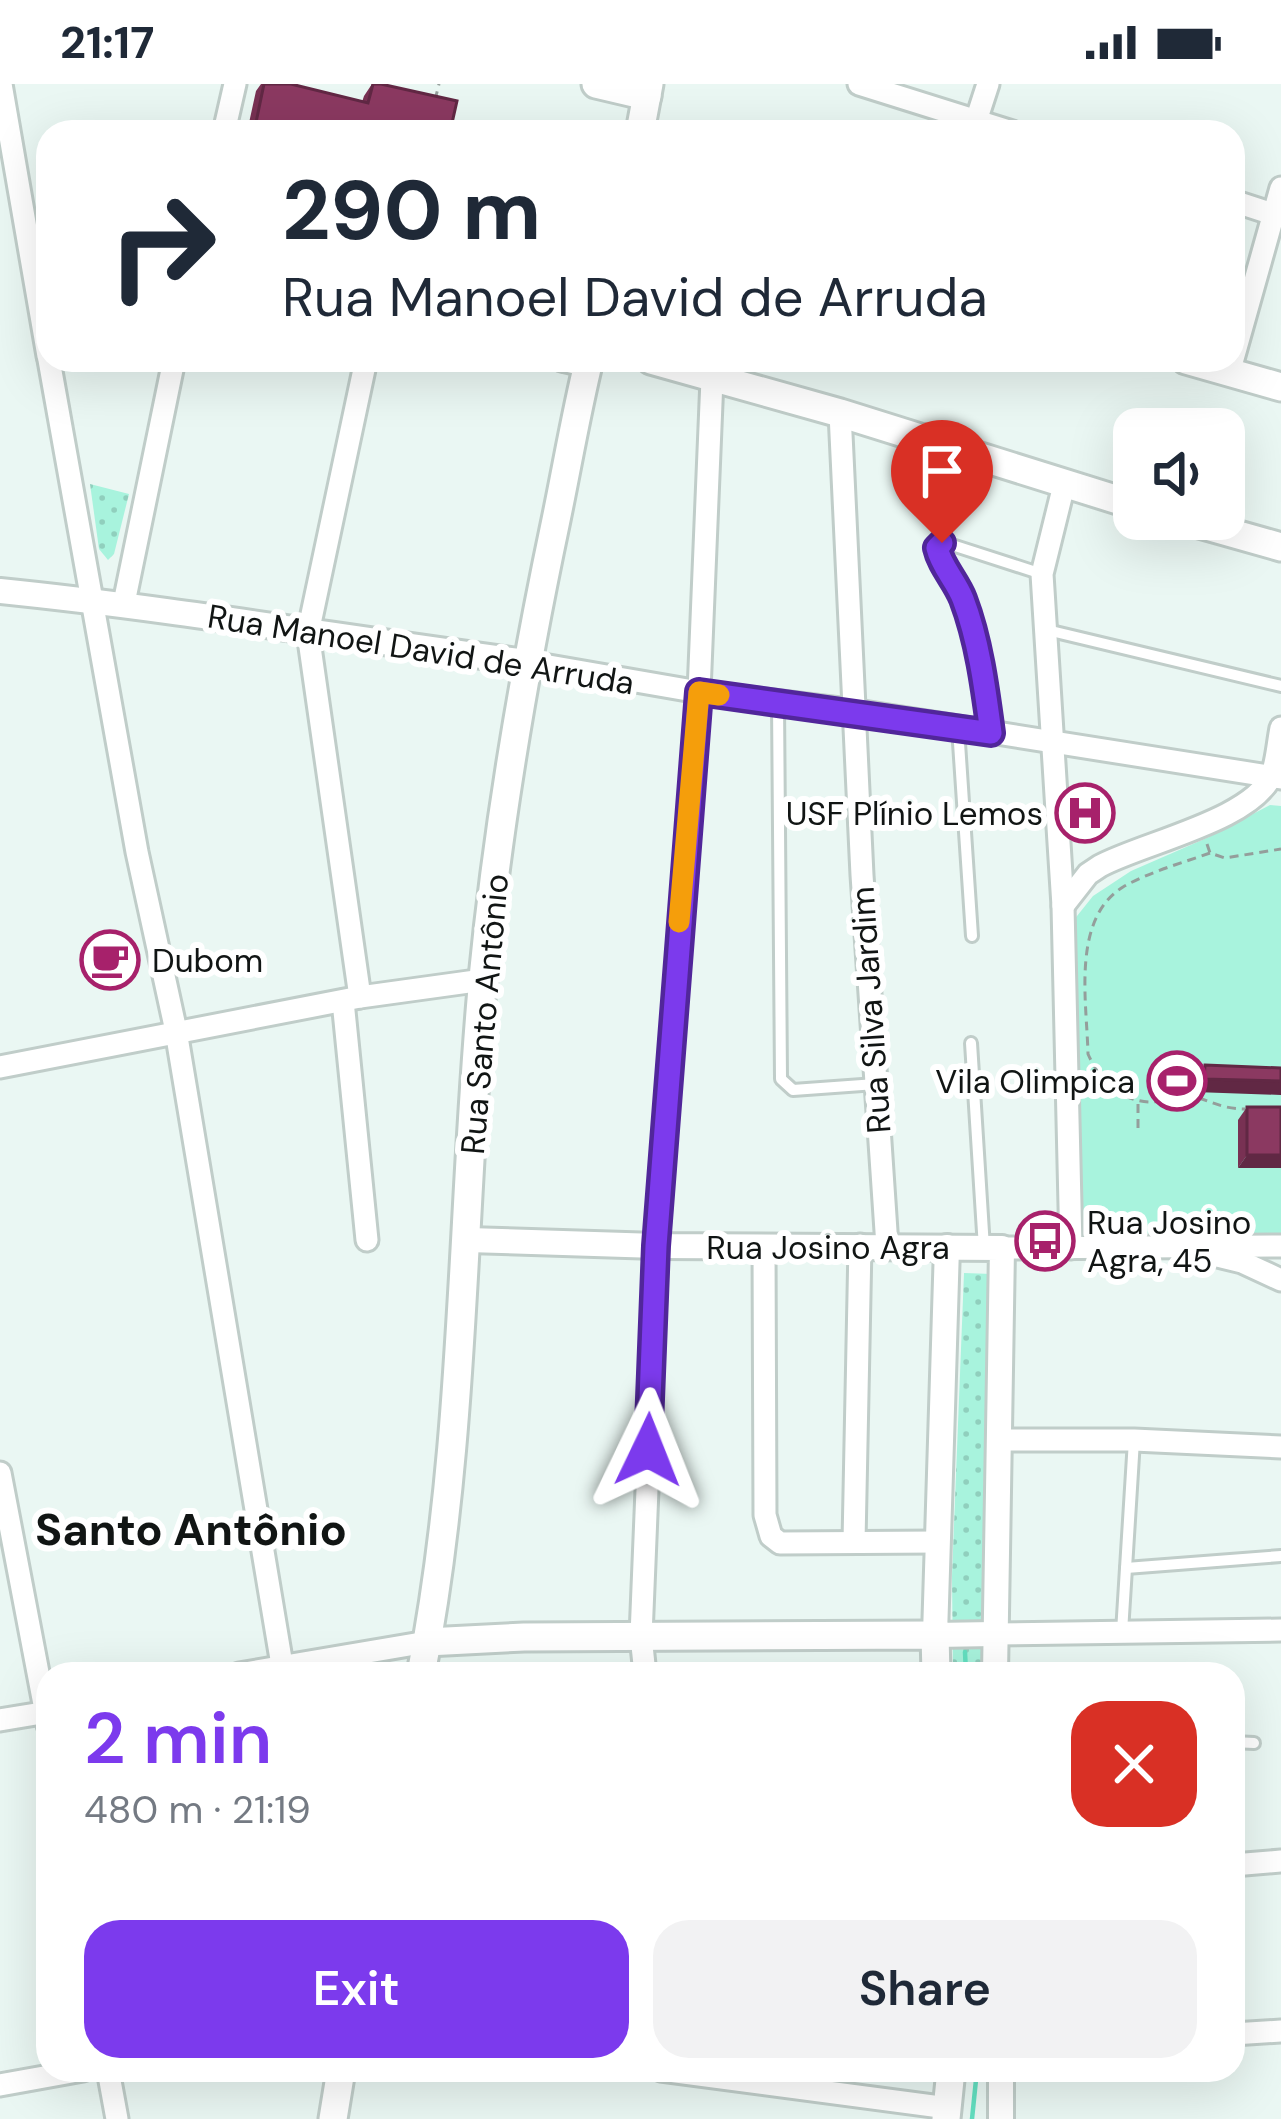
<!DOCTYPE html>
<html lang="en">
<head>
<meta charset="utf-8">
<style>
  body { margin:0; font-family:"DM Sans",sans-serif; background:#f2f2f3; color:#1f2937; height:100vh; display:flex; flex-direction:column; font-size:45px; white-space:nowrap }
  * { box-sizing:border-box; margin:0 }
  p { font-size:39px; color:#747a83 }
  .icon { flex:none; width:66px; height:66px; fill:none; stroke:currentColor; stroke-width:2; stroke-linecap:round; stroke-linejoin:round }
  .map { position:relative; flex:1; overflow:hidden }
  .panel { position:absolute; left:36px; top:1578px; width:1209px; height:420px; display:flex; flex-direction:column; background:#fff; border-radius:36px; box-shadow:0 12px 48px #0002 }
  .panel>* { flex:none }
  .banner { position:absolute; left:36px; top:36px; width:1209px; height:252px; border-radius:36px; box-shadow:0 12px 48px #0002; background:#fff; color:#1f2937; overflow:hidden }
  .controls { position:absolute; left:1113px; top:324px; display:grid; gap:24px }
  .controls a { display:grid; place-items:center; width:132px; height:132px; border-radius:24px; background:#fff; box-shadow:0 12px 48px #0002; font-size:60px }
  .pin { position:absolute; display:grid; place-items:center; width:102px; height:102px; color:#fff; margin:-123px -51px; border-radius:50% 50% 50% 0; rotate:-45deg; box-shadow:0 0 12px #0007 }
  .pin .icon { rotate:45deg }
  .me { position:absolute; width:132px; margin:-66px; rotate:2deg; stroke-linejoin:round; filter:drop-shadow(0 0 9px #0008) }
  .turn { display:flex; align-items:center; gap:42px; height:252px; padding:0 48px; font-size:54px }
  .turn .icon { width:156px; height:156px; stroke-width:2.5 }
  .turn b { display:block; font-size:84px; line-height:102px }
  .round { display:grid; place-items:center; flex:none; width:126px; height:126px; border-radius:36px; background:#f2f2f3 }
  .summary { display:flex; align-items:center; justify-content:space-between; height:204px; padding:0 48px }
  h1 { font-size:72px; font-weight:600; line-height:90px; color:#7c3aed }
  .button { display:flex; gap:24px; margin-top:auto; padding:24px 48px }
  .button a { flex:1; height:138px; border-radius:36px; background:#7c3aed; color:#fff; font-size:48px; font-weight:600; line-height:138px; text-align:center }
  .button a+a { background:#f2f2f3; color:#1f2937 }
  .status { display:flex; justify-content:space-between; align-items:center; height:84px; padding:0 60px; background:#fff; direction:ltr }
  .status svg { height:33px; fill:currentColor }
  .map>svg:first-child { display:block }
  .park { fill:url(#park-dots) }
  .pitch { fill:#a8f3dd }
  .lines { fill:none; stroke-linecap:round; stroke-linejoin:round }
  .stream { stroke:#63e0c1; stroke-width:4.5 }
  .service-casing { stroke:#c0cdc9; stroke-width:16 }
  .minor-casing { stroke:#c0cdc9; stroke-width:27 }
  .tertiary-casing { stroke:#c0cdc9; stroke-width:30 }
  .secondary-casing { stroke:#c0cdc9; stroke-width:33 }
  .path { stroke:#949e9b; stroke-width:3; stroke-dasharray:9 6; stroke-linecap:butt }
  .service { stroke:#fff; stroke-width:10 }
  .minor { stroke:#fff; stroke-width:21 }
  .tertiary { stroke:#fff; stroke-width:24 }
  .secondary { stroke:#fff; stroke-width:27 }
  .wall { fill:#783153 }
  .shaded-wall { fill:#612844 }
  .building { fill:#8b3961; stroke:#612844; stroke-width:3 }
  .route-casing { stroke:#51269a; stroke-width:30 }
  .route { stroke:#7c3aed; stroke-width:21 }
  .slow { stroke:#f59e0b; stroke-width:21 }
  .labels { text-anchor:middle; stroke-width:12; stroke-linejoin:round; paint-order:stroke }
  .street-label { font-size:33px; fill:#111514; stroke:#fff }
  .poi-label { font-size:33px; fill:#111514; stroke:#fff; text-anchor:end }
  .district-label { font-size:45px; font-weight:bold; fill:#111514; stroke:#fff }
</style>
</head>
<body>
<div class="status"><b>21:17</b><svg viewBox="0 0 49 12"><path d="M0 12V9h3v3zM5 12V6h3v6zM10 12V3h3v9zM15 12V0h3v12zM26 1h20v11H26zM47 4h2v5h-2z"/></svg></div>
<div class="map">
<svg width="1281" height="2035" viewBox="0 0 1281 2035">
  <defs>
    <pattern id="park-dots" width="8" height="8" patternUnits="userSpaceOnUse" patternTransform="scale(3)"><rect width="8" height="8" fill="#a8f3dd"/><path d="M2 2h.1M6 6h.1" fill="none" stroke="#90cfbd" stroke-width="1.8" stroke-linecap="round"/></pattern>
  </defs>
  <rect width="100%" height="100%" fill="#eaf7f3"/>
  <g class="park">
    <path d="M90,400L129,410L114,470L108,476L99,465Z"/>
    <path d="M964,1189L992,1190L984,1590H953L952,1492Z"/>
  </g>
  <path class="pitch" d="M1270,721L1281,722V1153L1078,1161L1069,842L1093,812L1131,787L1209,753Z"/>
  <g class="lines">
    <g class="stream">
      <path d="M965,1568L966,1590"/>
      <path d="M972,2035L977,1986"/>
    </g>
    <g class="service-casing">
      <g id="service">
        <path d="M1047,546L1281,602"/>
        <path d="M778,619L781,995L793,1006L876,1000"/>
        <path d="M958,644L972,852"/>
        <path d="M991,649L972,542L937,464L946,459L1042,490"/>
        <path d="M971,959L984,1164"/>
        <path d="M1126,1484L1281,1472"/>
        <path d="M1122,1548L1134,1356"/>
        <path d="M1233,1658L1254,1659"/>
      </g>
    </g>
    <g class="minor-casing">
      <g id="minor">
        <path d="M1,0L48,272"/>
        <path d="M859,0L1012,48"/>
        <path d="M976,37L988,0"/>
        <path d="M224,48L235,0"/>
        <path d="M1233,117L1273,130"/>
        <path d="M1233,275L1281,104"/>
        <path d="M49,276L137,768L176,947L282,1581"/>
        <path d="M562,276L588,282"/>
        <path d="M840,329L862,791L887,1162"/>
        <path d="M1064,401L1042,490L1063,822L1071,1164"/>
        <path d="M124,519L174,276"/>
        <path d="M526,578L699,608L857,627L1281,694"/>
        <path d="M1063,822L1088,790L1100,782C1142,759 1254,736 1272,690C1277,677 1278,659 1281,644"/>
        <path d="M360,913L308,549L366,276"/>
        <path d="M343,917L367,1156"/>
        <path d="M0,983L360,913L483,896"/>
        <path d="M764,1162L765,1431L771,1452L780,1459L938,1458"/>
        <path d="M1002,1164L1281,1162"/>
        <path d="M1201,1168L1242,1178L1281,1196"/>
        <path d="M999,1356H1134L1281,1363"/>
        <path d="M0,1389L48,1641"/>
        <path d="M854,1458L860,1161"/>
        <path d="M994,1550L1281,1546"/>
        <path d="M239,1590L427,1558"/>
        <path d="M645,1590L641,1552L657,1162L699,608L712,295"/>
        <path d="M0,1636L48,1628"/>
        <path d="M1233,1781L1281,1777"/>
        <path d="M1233,1950L1281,1947"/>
        <path d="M108,1986L117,2035"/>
        <path d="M661,1986L948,2024"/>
        <path d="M0,2001L83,1986"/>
      </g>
    </g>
    <g class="tertiary-casing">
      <g id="tertiary">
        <path d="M0,507C176,525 351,555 526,578"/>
        <path d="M468,1156L657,1162L1002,1164L995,1590"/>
        <path d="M947,1163L935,1551L994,1550"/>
        <path d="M1001,1986V2035"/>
      </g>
    </g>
    <g class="secondary-casing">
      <g id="secondary">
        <path d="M596,0L647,12"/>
        <path d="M640,48L649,0"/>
        <path d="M651,276L840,329L1134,421"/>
        <path d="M1186,276L1281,303"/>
        <path d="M1182,435L1281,463"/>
        <path d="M427,1558L524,1553L935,1551L936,1590"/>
        <path d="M421,1590C466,1360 461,1126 483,894C498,739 524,588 556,436C567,383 576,329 589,276"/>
        <path d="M333,2035L341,1986"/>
        <path d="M946,2035L951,1986"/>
      </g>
    </g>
    <g class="path">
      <path d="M435,16L439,0"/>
      <path d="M1207,760L1210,769L1225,774L1281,765"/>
      <path d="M1210,769C1182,779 1149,788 1123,803C1071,835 1087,919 1088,970C1101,1000 1127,1023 1162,1017C1171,1016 1181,1010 1190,1012C1211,1016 1220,1025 1245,1025"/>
      <path d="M1138,1044V1018"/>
    </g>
    <use href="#service" class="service"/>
    <use href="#minor" class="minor"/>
    <use href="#tertiary" class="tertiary"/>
    <use href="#secondary" class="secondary"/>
  </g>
  <g class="wall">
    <path d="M261,0H291L362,18L364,12L372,0L450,48H247L256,7Z"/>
    <path d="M1205,981L1281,984L1195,1008L1196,994Z"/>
    <path d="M1247,1023H1281L1238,1084V1036Z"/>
  </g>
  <g class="shaded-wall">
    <path d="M1204,995L1281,997V1011L1195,1008Z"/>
    <path d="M1247,1071H1281V1084H1238Z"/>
  </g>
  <g class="building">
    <path d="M264,0H291L368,19L373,0H381L457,17L450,48H254Z"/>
    <path d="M1205,981L1281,984V997L1204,995Z"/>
    <rect x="1247" y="1023" width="34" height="48"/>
  </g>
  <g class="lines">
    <g class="route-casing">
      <path id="route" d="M648,1366L656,1162L699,608L991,649C985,604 979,557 963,515C956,497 941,482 937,464L942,459"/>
    </g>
    <use href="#route" class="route"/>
    <path class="slow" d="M679,838L699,608L719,611"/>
  </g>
  <defs>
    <g id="hospital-ring" transform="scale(3)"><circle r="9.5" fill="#fff" stroke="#a7216b" stroke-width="1.5"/><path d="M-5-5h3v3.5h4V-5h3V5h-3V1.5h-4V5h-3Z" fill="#a7216b"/></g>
    <g id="cafe-ring" transform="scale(3)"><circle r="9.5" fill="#fff" stroke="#a7216b" stroke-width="1.5"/><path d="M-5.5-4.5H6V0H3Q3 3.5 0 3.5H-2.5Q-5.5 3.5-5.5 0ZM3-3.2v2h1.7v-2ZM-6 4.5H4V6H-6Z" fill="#a7216b"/></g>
    <g id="stadium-ring" transform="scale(3)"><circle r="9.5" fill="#fff" stroke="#a7216b" stroke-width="1.5"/><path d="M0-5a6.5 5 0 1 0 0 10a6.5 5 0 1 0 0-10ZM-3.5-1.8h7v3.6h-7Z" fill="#a7216b"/></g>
    <g id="bus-ring" transform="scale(3)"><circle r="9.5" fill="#fff" stroke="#a7216b" stroke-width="1.5"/><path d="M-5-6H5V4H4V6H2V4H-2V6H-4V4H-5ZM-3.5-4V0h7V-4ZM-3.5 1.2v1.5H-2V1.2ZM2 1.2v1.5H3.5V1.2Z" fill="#a7216b"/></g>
  </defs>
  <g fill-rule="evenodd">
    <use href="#hospital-ring" x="1085" y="729"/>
    <use href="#cafe-ring" x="110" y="876"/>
    <use href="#stadium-ring" x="1177" y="997"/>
    <use href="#bus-ring" x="1045" y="1157"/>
  </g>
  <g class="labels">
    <g class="street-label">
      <text transform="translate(421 565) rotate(9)" y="12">Rua Manoel David de Arruda</text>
      <text transform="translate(870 926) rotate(-94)" y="12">Rua Silva Jardim</text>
      <text transform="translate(484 930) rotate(-85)" y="12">Rua Santo Antônio</text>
      <text x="828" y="1175">Rua Josino Agra</text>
    </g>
    <g class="poi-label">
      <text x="1043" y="741">USF Plínio Lemos</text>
      <text x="152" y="888" text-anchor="start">Dubom</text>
      <text x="1135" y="1009">Vila Olimpica</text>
      <text x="1087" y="1150" text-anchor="start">Rua Josino<tspan x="1087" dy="38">Agra, 45</tspan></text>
    </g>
    <g class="district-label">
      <text x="191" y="1461">Santo Antônio</text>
    </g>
  </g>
</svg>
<div class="controls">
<a><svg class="icon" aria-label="sound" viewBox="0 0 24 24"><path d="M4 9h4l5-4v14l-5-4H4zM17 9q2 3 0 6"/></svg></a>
</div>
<div class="pin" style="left:942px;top:459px;background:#d93025"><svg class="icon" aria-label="arrive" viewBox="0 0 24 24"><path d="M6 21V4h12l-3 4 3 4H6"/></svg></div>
<svg class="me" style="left:648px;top:1366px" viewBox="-20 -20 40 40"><path d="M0-17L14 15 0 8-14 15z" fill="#7c3aed" stroke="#fff" stroke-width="4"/></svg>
<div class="banner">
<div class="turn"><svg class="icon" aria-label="right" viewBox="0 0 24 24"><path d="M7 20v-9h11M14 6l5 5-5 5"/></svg><div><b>290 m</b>Rua Manoel David de Arruda</div></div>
</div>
<section class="panel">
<div class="summary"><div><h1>2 min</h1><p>480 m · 21:19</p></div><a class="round" style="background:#d93025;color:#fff"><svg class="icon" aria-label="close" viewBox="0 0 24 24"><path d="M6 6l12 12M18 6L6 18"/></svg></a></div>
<div class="button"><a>Exit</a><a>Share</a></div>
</section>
</div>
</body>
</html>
